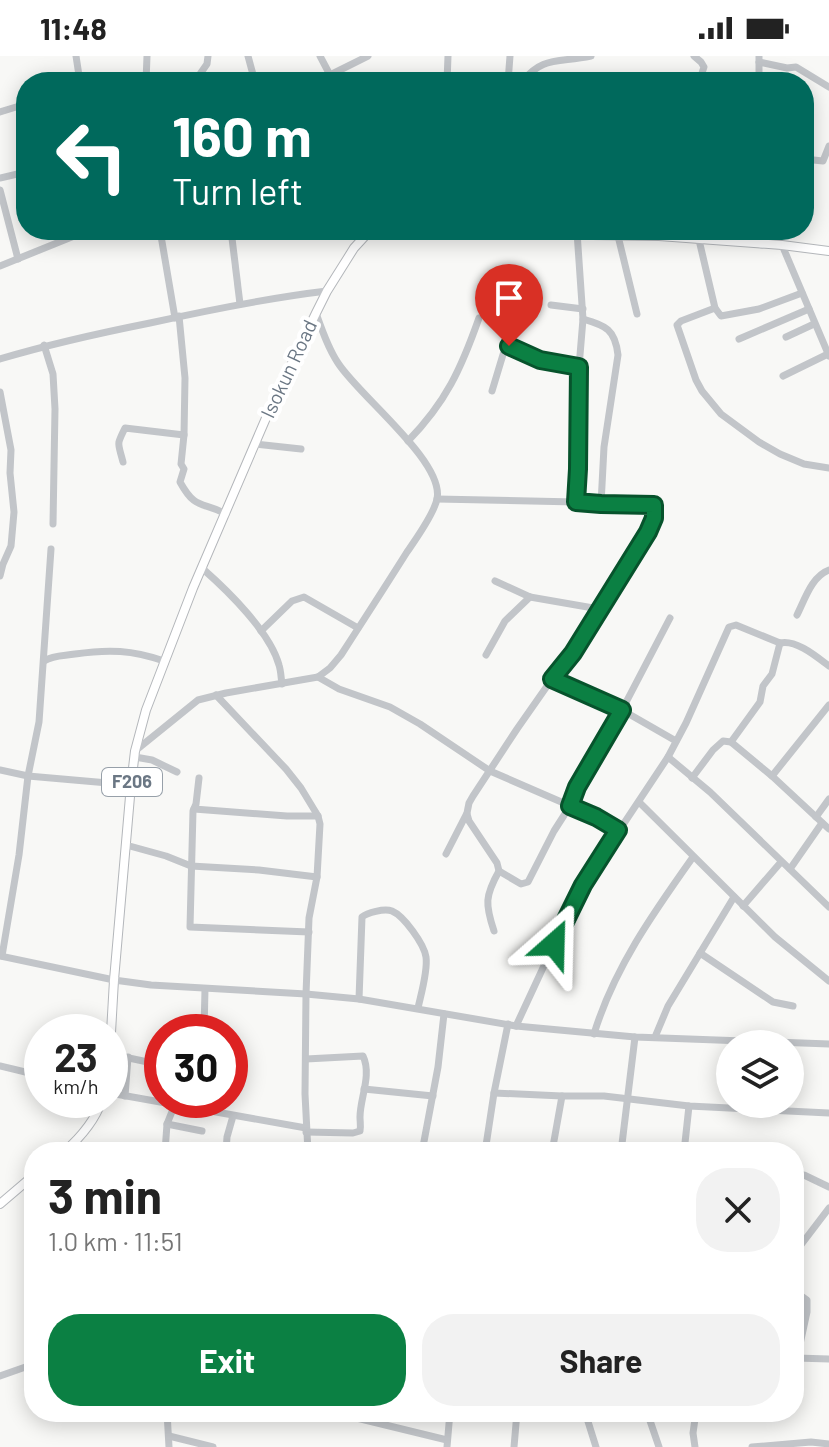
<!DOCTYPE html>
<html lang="en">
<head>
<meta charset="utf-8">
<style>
  body { margin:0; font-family:Barlow,sans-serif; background:#f2f2f2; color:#222; height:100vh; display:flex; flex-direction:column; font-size:30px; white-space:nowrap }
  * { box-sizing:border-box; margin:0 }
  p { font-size:26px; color:#767676 }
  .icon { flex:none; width:44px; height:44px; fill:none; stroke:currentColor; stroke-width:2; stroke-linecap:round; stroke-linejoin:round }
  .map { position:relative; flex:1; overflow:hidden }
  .sheet { position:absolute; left:24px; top:1086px; width:780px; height:280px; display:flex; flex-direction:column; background:#fff; border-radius:32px; box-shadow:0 4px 20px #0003 }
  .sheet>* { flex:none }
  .banner { position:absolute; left:16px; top:16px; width:798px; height:168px; border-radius:32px; box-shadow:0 4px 20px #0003; background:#00695c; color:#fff; overflow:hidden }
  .buttons { position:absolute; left:716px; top:974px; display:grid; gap:16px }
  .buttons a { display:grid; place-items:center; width:88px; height:88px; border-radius:50%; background:#fff; box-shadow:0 4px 20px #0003; font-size:40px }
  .speed { position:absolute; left:24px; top:958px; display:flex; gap:16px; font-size:40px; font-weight:700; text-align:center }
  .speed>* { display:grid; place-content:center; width:104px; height:104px; border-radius:50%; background:#fff; box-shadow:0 4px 20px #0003; line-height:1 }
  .speed small { font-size:20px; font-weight:400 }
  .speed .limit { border:12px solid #d22; background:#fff; color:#111 }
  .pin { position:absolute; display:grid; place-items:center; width:68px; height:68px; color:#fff; margin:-82px -34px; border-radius:50% 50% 50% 0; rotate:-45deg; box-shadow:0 0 8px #0007 }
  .pin .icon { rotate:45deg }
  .me { position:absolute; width:88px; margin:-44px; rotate:25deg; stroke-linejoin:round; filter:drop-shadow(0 0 6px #0008) }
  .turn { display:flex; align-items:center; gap:28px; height:168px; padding:0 24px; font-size:36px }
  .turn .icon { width:104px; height:104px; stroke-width:2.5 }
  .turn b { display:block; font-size:56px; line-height:68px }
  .round { display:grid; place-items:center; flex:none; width:84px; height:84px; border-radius:32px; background:#f2f2f2 }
  .headline { display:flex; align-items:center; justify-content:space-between; height:136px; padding:0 24px }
  h1 { font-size:48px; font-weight:700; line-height:60px }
  .action { display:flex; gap:16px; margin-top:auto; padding:16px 24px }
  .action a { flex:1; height:92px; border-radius:32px; background:#0b8043; color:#fff; font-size:32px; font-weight:700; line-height:92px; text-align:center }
  .action a+a { background:#f2f2f2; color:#222 }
  .status { display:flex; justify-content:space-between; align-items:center; height:56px; padding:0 40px; background:#fff; direction:ltr }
  .status svg { height:22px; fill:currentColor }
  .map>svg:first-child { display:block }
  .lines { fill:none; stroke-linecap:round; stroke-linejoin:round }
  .major-casing { stroke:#b4b7bb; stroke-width:10 }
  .minor { stroke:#c2c5c9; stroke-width:7 }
  .major { stroke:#fff; stroke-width:8 }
  .route-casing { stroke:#07532c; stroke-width:20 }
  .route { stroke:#0b8043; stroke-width:14 }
  .labels { text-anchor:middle; stroke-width:8; stroke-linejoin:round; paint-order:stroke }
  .shield { fill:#fff; stroke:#97a0a9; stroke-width:2 }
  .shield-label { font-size:18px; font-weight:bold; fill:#6b7784 }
  .street-label { font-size:20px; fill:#6b7784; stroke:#fff }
</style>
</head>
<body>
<div class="status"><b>11:48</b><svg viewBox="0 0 49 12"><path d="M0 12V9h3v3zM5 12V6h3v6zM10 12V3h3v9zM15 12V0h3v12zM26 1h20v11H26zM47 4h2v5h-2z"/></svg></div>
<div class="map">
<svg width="829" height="1391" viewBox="0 0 829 1391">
  <rect width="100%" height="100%" fill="#f8f8f6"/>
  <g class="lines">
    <g class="major-casing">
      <g id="major">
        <path d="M537,174L592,179L659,180L782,189L829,195"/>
        <path d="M110,994L114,924L131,729L135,695L146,654L193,532L266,362L316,257L327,235L354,192L365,180L379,174"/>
        <path d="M64,1096C81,1081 95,1065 102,1044"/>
        <path d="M0,1148L34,1119"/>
      </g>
    </g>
    <g class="minor">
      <path d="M76,0L80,26"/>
      <path d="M248,0L255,26"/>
      <path d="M320,0L330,19"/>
      <path d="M694,0L701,6L704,11L699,26"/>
      <path d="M759,6L787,12L796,11L829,31"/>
      <path d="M200,18L207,8L208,0"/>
      <path d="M146,26L147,0"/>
      <path d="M304,26L330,19L368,0"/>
      <path d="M447,26L448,0"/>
      <path d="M508,26L510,0"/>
      <path d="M522,26C542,0 558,7 591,0"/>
      <path d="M756,26L759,17V0"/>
      <path d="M0,56L26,48"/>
      <path d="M804,103L823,105L829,90"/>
      <path d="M0,122L26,116"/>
      <path d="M0,134L18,203"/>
      <path d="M160,174L175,262"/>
      <path d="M231,174L240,248"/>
      <path d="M618,180L637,258"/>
      <path d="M699,184L715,252L721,260L759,253L802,237"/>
      <path d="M762,189L763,174"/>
      <path d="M782,189L829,300"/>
      <path d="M0,210L89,174"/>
      <path d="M551,249L583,253"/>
      <path d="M715,252L681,265L677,269L696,324L702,335L721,358L759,386L780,398L804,408L829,412"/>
      <path d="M179,260L185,322L184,379L181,408L184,413L180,426C196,455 202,445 226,458"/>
      <path d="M583,263C606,270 615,273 618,299L604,391L601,448"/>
      <path d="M786,281L814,268"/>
      <path d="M739,283L809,253"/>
      <path d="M44,289L53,318L55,353L53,468"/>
      <path d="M0,303C50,288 100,277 150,267C209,254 267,242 327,235"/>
      <path d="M783,320L828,298"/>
      <path d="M492,335L505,292L509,290L540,304L579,311"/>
      <path d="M0,336L11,394L10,417L14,456L11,490L3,508L0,520"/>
      <path d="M408,385C446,346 461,313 479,262"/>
      <path d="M255,388L301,393"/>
      <path d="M123,406C118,386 116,390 125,372L184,379"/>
      <path d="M437,443L576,446L601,448L654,449V462L648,476L573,597L552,623L517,673L473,740L469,747L467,757L446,798"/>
      <path d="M576,446L578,413L579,311L583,263L577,176"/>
      <path d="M203,513C228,535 270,576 279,609C281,615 281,622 282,628"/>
      <path d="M495,525L530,541L599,553"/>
      <path d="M797,559C805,543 812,520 829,514"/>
      <path d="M261,575L292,545L304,541L358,572"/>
      <path d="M486,599L505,565L530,541"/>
      <path d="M44,605C54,599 63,600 75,598C109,593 132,594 164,605"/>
      <path d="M318,621L339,633L390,651L420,668L490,715L596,761L618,774"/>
      <path d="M552,623L622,654L676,685"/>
      <path d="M216,639L286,713L301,732L318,760L320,768L317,821L309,862L306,938L305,1038L308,1096"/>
      <path d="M731,686L772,720L829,773"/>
      <path d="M135,695L198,644L226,637L318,621L330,612L341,599C363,565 385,531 407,496C416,483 434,458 437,443C445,406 359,340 338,307C328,292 322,274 316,257"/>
      <path d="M135,701L152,704L177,716"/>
      <path d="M668,701L710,736L829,851"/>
      <path d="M0,714L28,720L131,729"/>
      <path d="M772,720L829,649"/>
      <path d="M199,722L196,748L193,755L190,871L309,876"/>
      <path d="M692,722L713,694L723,685L731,686L760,646L763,630L772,618L780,587"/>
      <path d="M639,746L775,881L829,925"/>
      <path d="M194,753L287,760H318"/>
      <path d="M467,758L469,765L497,807L499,815C485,840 485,848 494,875"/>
      <path d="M816,761L829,743"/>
      <path d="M126,789L166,800L191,810L259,814L317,821"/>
      <path d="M790,813L822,767"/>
      <path d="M499,815L521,828L528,826L554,775L570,750L577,731L622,654L670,562"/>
      <path d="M743,850L781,806"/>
      <path d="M700,897L773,946L793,950"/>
      <path d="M0,900L114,924L151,929L306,938L359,943L516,970L635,981L829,988"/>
      <path d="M2,900L19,799L28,720L39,666L51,493"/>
      <path d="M359,943L362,861C367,857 384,852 392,855C404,860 424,888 426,901C428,915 421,938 418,952"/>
      <path d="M516,970L568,858L583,829L668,701L686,667L729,571L736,569L780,587C796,583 817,601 829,610"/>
      <path d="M204,976L205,933"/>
      <path d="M594,978C614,912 654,856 693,801"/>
      <path d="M655,981L668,950L734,841"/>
      <path d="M110,998L162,1009"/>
      <path d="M306,1003L363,1000C372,1019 360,1042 360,1061C360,1066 361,1070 360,1075L353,1077L306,1076"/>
      <path d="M0,1010L42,1020"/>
      <path d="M364,1033L433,1040"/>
      <path d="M110,1037L306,1072"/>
      <path d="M494,1037L562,1040H604L689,1050L829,1057"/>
      <path d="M125,1040L128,1001"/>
      <path d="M230,1043L237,1005"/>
      <path d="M167,1068L202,1075"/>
      <path d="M165,1096L167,1068L175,1048"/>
      <path d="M226,1096L227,1081L233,1060"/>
      <path d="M422,1096L438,1011L444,958"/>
      <path d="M485,1096L494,1037L508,968"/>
      <path d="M552,1096L562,1040"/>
      <path d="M621,1096L635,981"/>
      <path d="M684,1096L689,1050"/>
      <path d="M794,1116L804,1119L829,1131"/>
      <path d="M794,1198L829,1152"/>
      <path d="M794,1238L800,1239L807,1244V1256L797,1302"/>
      <path d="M796,1302L829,1303"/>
      <path d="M34,1308V1291"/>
      <path d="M0,1320L34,1308"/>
      <path d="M167,1356L169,1391"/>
      <path d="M332,1356L447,1384"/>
      <path d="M585,1356L596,1391"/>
      <path d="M647,1356L659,1391"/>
      <path d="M169,1380L213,1391"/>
      <path d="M447,1391L450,1356"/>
      <path d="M514,1391L517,1356"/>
      <path d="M695,1391L693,1377L696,1356"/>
      <path d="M752,1391L811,1386L829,1388"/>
    </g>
    <use href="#major" class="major"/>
  </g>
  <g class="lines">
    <g class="route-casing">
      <path id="route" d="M509,290L540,304L579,311L578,413L576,446L601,448L654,449V462L648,476L573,597L552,623L622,654L577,731L570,750L596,761L618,774L583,829L554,888"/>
    </g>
    <use href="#route" class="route"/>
  </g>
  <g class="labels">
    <rect class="shield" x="102" y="712" width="60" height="28" rx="6"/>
    <g class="shield-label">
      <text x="132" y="732">F206</text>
    </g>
    <g class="street-label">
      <text transform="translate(289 313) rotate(-65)" y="7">Isokun Road</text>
    </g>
  </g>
</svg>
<div class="buttons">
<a><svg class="icon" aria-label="layers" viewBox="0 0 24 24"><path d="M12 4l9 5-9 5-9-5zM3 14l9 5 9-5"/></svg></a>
</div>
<div class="speed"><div>23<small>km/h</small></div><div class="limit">30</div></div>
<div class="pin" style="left:509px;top:290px;background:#d93025"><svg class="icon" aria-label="arrive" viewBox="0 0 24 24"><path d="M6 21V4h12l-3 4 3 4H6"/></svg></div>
<svg class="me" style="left:554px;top:888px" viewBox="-20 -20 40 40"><path d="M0-17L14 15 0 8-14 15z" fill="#0b8043" stroke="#fff" stroke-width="4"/></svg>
<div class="banner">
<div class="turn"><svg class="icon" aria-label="left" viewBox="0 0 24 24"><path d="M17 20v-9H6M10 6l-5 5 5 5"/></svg><div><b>160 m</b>Turn left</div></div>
</div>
<section class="sheet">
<div class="headline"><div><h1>3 min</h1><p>1.0 km · 11:51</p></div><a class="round"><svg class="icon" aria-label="close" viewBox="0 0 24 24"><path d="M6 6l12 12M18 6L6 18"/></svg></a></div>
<div class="action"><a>Exit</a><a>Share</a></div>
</section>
</div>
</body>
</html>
